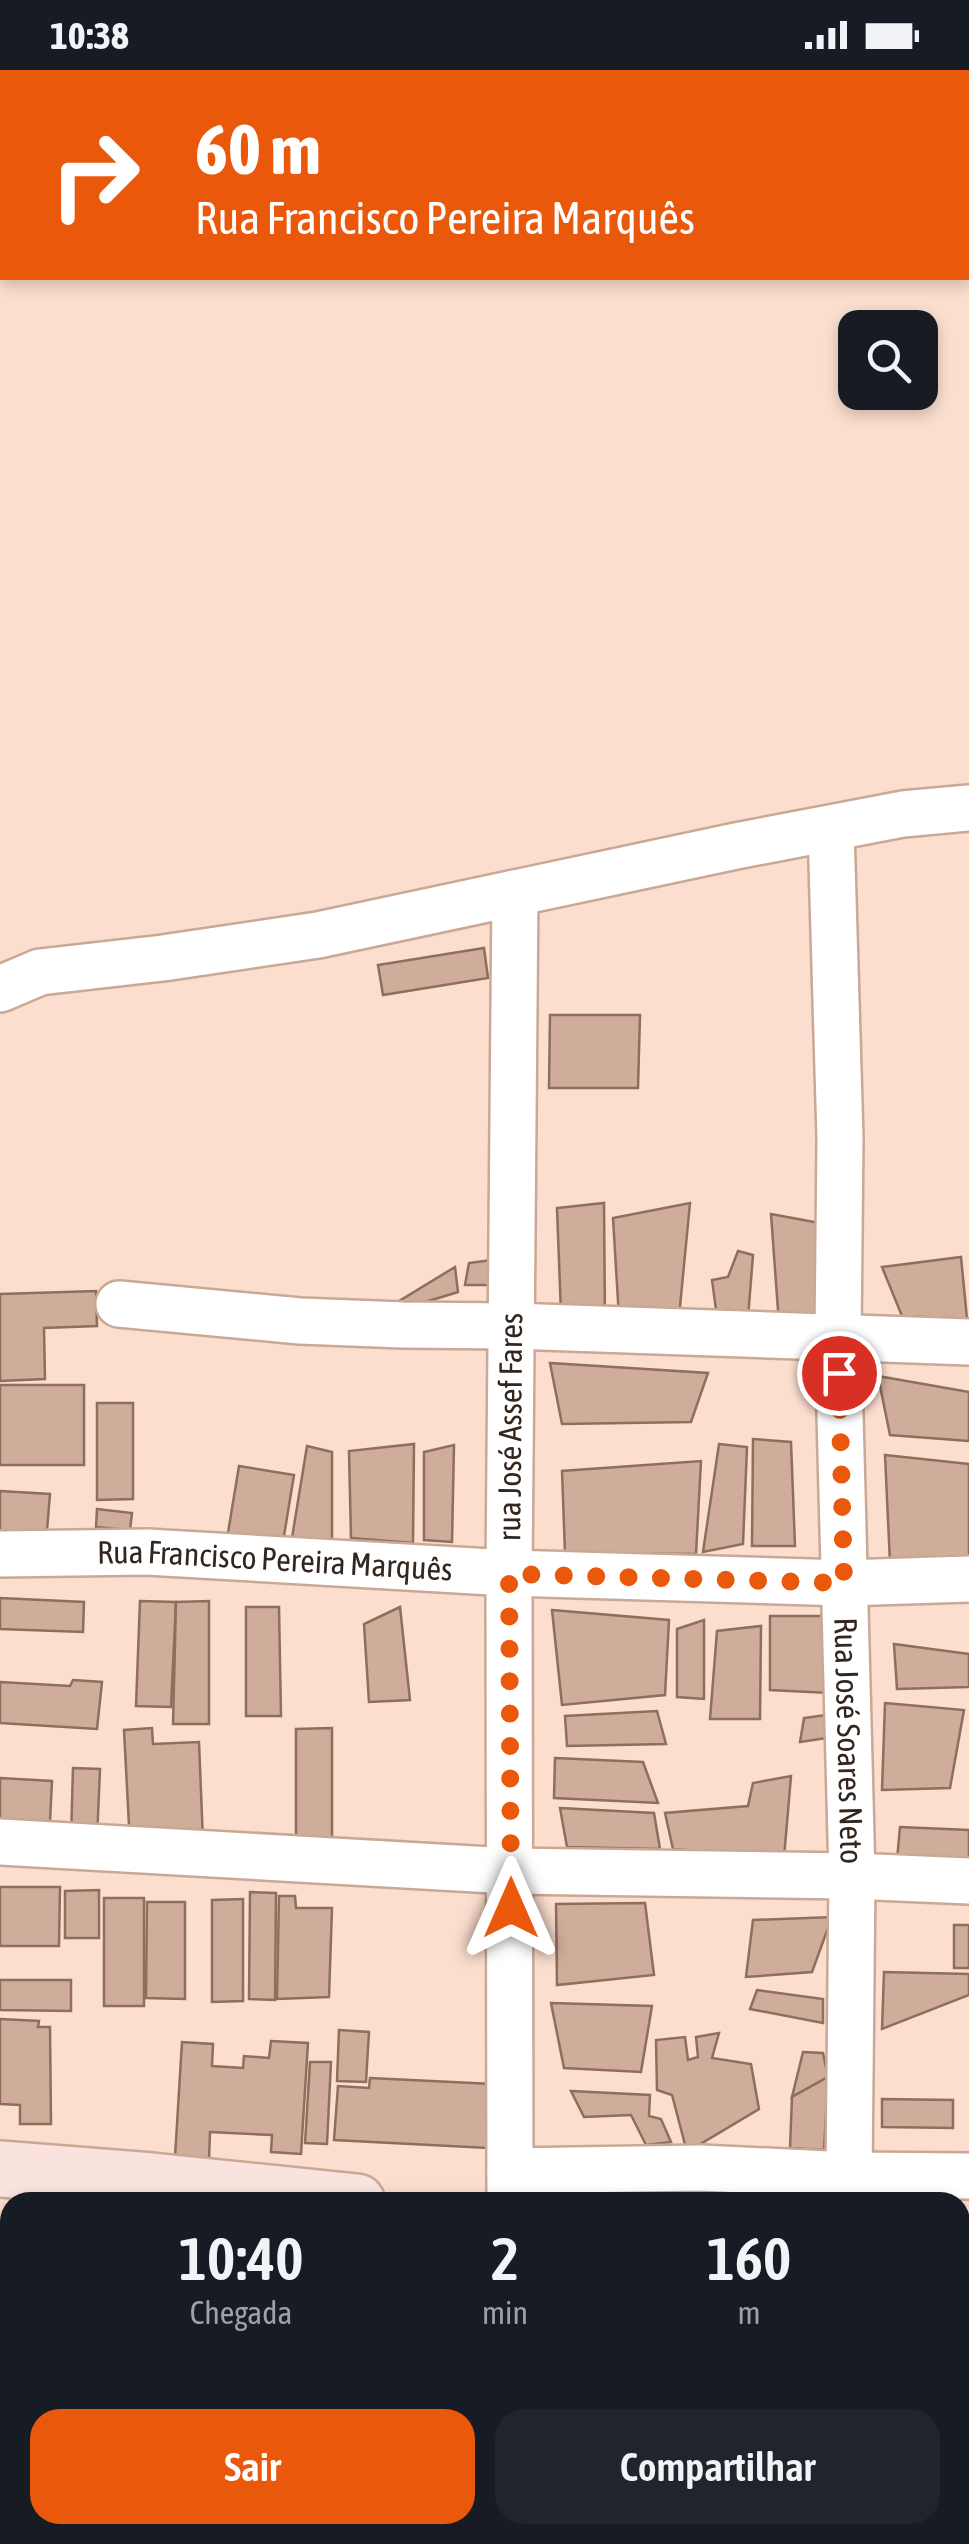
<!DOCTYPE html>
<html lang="pt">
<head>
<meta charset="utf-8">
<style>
  body { margin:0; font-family:"Asap Condensed",sans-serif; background:#20242c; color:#f1f3f6; height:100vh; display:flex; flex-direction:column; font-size:38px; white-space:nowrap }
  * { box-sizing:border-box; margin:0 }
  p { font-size:32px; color:#9ea1a6 }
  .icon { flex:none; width:55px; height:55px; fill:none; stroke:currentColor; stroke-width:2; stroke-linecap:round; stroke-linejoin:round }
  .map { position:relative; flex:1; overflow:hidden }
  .details { position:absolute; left:0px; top:2122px; width:970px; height:352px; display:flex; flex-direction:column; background:#171b24; border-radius:30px 30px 0 0; box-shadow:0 5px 15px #0003 }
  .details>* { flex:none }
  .top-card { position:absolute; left:0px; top:0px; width:970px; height:210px; box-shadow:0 5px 15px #0003; background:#ea580c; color:#fff; overflow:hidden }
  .tools { position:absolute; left:838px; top:240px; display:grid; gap:20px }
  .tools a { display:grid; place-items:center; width:100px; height:100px; border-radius:20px; background:#171b24; box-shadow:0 5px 15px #0003; font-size:50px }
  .pin { position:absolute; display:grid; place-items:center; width:85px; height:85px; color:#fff; margin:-42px; border:5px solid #fff; border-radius:50%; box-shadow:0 2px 10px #0007 }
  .me { position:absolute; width:110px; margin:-55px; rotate:0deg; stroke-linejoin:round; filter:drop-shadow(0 0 8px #0008) }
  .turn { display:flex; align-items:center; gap:35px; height:210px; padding:0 30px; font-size:45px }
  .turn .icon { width:130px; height:130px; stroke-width:2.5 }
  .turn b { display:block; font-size:70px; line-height:85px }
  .eta { display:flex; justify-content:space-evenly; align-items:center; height:170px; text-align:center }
  .eta b { font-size:60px; font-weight:600; line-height:70px }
  .button { display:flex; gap:20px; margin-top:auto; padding:20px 30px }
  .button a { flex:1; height:115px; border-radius:30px; background:#ea580c; color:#fff; font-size:40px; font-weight:600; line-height:115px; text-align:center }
  .button a+a { background:#20242c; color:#f1f3f6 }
  .status { display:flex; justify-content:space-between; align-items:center; height:70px; padding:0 50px; background:#171b24; direction:ltr }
  .status svg { height:28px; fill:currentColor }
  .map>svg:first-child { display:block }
  .green { fill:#c3cb99 }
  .building { fill:#d0ad9b; stroke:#8e6e5d; stroke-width:2.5 }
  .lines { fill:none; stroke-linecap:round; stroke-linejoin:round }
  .street-casing { stroke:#caa895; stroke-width:50 }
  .secondary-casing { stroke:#caa895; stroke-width:60 }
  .street { stroke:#fff; stroke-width:45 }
  .secondary { stroke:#fae2df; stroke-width:55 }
  .route { stroke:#ea580c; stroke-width:18; stroke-dasharray:0 32.4 }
  .labels { text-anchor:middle; stroke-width:10; stroke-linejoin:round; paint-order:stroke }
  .street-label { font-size:32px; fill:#33261e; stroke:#fdeee6 }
</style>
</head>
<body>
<div class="status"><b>10:38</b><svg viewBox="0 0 49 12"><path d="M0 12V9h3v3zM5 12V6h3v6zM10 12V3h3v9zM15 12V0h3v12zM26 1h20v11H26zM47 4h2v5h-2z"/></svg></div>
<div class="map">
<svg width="969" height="2474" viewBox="0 0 969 2474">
  <rect width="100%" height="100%" fill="#fbdece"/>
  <path class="green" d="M969,2437V2474H863L864,2465H960V2438Z"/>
  <g class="building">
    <path d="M484,878L488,908L383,925L378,895Z"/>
    <path d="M550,945H640L638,1018H549Z"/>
    <path d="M604,1133L605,1252L561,1244L557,1138Z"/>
    <path d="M690,1133L679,1247L619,1248L613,1148Z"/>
    <path d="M771,1144L825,1154L821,1246L779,1254Z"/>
    <path d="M738,1181L753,1185L748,1248L717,1247L712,1210L728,1207Z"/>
    <path d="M961,1187L967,1249L902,1246L882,1197Z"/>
    <path d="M499,1189L502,1215H465L469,1193Z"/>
    <path d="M455,1197L458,1222L386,1244L391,1236Z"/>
    <path d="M96,1221L97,1256L44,1258L45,1309L0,1311V1224Z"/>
    <path d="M550,1293L708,1303L691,1352L562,1354Z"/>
    <path d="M878,1306L969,1322V1371L890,1365Z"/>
    <rect x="0" y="1315" width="84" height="80"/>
    <path d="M97,1333H133V1429L97,1430Z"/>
    <path d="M753,1369L791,1372L795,1476H752Z"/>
    <path d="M414,1374L413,1473L351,1468L349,1381Z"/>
    <path d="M719,1374L747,1377L743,1474L703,1482Z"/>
    <path d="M454,1375L452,1472L424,1470V1382Z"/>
    <path d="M307,1376L332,1382V1474H291Z"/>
    <path d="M885,1385L969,1394V1492L890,1493Z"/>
    <path d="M701,1391L696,1484L565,1483L562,1401Z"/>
    <path d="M239,1396L294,1405L281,1484L226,1475Z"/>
    <path d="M0,1421L50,1424L46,1473L0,1469Z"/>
    <path d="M97,1439L132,1443L130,1460L96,1457Z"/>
    <path d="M0,1528L84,1532L83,1562L0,1559Z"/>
    <path d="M140,1531L176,1532L171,1637L136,1636Z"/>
    <path d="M209,1531V1654H173L176,1532Z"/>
    <path d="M246,1537H279L281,1646H246Z"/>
    <path d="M400,1537L410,1630L369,1632L364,1554Z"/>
    <path d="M552,1540L669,1550L665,1625L562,1635Z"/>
    <path d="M770,1546H828L829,1623L770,1620Z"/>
    <path d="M704,1550V1629L677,1627V1559Z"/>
    <path d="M761,1556L760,1649H710L717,1561Z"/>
    <path d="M894,1574L969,1584V1617L897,1619Z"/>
    <path d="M73,1610L102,1612L97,1659L0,1653V1612L70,1616Z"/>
    <path d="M885,1633L964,1640L950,1718L882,1720Z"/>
    <path d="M657,1641L666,1674L567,1676L565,1646Z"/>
    <path d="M826,1645L827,1668L800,1672L804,1648Z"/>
    <path d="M152,1658L153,1674L199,1672L203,1771L130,1775L124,1660Z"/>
    <path d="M332,1658V1780L296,1781V1659Z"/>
    <path d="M555,1688L643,1692L658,1733L554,1728Z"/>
    <path d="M73,1698L100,1699L97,1770L71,1768Z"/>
    <path d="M791,1706L784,1788L673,1779L665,1743L748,1736L753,1713Z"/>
    <path d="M0,1708L52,1711L49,1771L0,1768Z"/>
    <path d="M560,1738L654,1743L660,1779L567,1777Z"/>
    <path d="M900,1757L969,1760V1795L897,1790Z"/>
    <path d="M0,1817H60L59,1876H0Z"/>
    <path d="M99,1820V1868H65V1821Z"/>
    <path d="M250,1822L276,1823L275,1930L249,1929Z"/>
    <path d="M279,1826H295L296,1838H332L329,1927L277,1929Z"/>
    <rect x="104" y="1828" width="40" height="108"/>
    <path d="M243,1829V1931L212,1932V1830Z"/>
    <path d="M147,1832H185V1929L146,1928Z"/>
    <path d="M645,1833L654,1905L557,1915L556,1834Z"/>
    <path d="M832,1847L812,1902L746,1907L753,1850Z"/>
    <rect x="954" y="1855" width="15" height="43"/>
    <path d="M884,1902L969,1904V1925L882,1959Z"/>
    <path d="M0,1910H71V1941L0,1940Z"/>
    <path d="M757,1920L823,1929V1953L750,1939Z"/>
    <path d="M551,1933L652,1936L641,2002L564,1998Z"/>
    <path d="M0,1949L39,1951L38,1957H50L51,2054H20V2035L0,2034Z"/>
    <path d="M339,1960L369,1962L366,2012L337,2011Z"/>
    <path d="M719,1963L712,1988L751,1994L759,2039L687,2082L672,2025L657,2020L656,1970L685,1967L688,1990L698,1987L696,1967Z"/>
    <path d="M271,1971L308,1973L301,2084L271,2082L272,2065L210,2062L209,2090L175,2087L182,1972L213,1974L212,1996L243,1998L244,1986L269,1988Z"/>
    <path d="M803,1982L823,1983L828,2007L792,2027Z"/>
    <path d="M310,1992H331L327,2074L305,2073Z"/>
    <path d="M828,2007L824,2080L790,2078L792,2027Z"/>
    <path d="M370,2008L492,2014L488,2078L334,2070L338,2016L369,2018Z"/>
    <path d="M571,2021L650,2025L649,2046L661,2049L671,2072L646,2075L631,2045L584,2047Z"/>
    <path d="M882,2029L953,2030V2058L882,2057Z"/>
    <rect x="0" y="2151" width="10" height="55"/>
    <path d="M10,2245V2321H0V2246Z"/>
    <path d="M960,2320L969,2322V2357H960Z"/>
    <rect x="0" y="2324" width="10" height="51"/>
    <rect x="0" y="2379" width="10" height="54"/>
    <rect x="960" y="2393" width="9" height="39"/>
  </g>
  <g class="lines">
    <g class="street-casing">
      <g id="street">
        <path id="s1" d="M831,759L840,1068L838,1268L852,1806L849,2105"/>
        <path d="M0,919L40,902L163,888L318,865L736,776L903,744L969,738"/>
        <path d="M119,1234L300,1251L403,1255L512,1256L969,1272"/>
        <path id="s2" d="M0,1484L147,1482L509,1503L844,1513L969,1509"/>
        <path d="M0,1772L511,1801L852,1806L969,1811"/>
        <path d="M510,2101L701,2098L849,2105L969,2106"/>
        <path id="s3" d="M510,2132L509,1503L515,823"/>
        <path d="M0,2445H10"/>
        <path d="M138,2465V2474"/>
        <path d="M701,2465L774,2474"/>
        <path d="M850,2474V2465"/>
      </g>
    </g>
    <g class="secondary-casing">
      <g id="secondary">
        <path d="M0,2099L152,2111L357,2132"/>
        <path d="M960,2256L969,2258"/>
      </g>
    </g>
    <use href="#street" class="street"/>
    <use href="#secondary" class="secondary"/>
  </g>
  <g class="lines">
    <path class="route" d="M511,1838L509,1504L844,1513L839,1303"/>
  </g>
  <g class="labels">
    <g class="street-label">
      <text dy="11" stroke="none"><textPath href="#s3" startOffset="775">rua José Assef Fares</textPath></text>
      <text dy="11" stroke="none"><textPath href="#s2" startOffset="275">Rua Francisco Pereira Marquês</textPath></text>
      <text dy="11" stroke="none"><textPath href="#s1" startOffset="912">Rua José Soares Neto</textPath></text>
    </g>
  </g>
</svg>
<div class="tools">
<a><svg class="icon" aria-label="search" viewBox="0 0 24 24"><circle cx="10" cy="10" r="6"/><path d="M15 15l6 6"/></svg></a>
</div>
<div class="pin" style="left:839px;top:1303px;background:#d93025"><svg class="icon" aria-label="arrive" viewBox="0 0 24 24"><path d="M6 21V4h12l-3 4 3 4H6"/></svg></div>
<svg class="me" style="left:511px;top:1838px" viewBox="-20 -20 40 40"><path d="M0-17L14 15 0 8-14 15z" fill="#ea580c" stroke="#fff" stroke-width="4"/></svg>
<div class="top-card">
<div class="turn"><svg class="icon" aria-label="right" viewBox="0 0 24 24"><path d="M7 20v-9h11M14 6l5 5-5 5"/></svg><div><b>60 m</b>Rua Francisco Pereira Marquês</div></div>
</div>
<section class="details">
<div class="eta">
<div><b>10:40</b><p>Chegada</p></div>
<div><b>2</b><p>min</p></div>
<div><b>160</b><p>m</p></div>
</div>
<div class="button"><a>Sair</a><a>Compartilhar</a></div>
</section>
</div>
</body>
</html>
